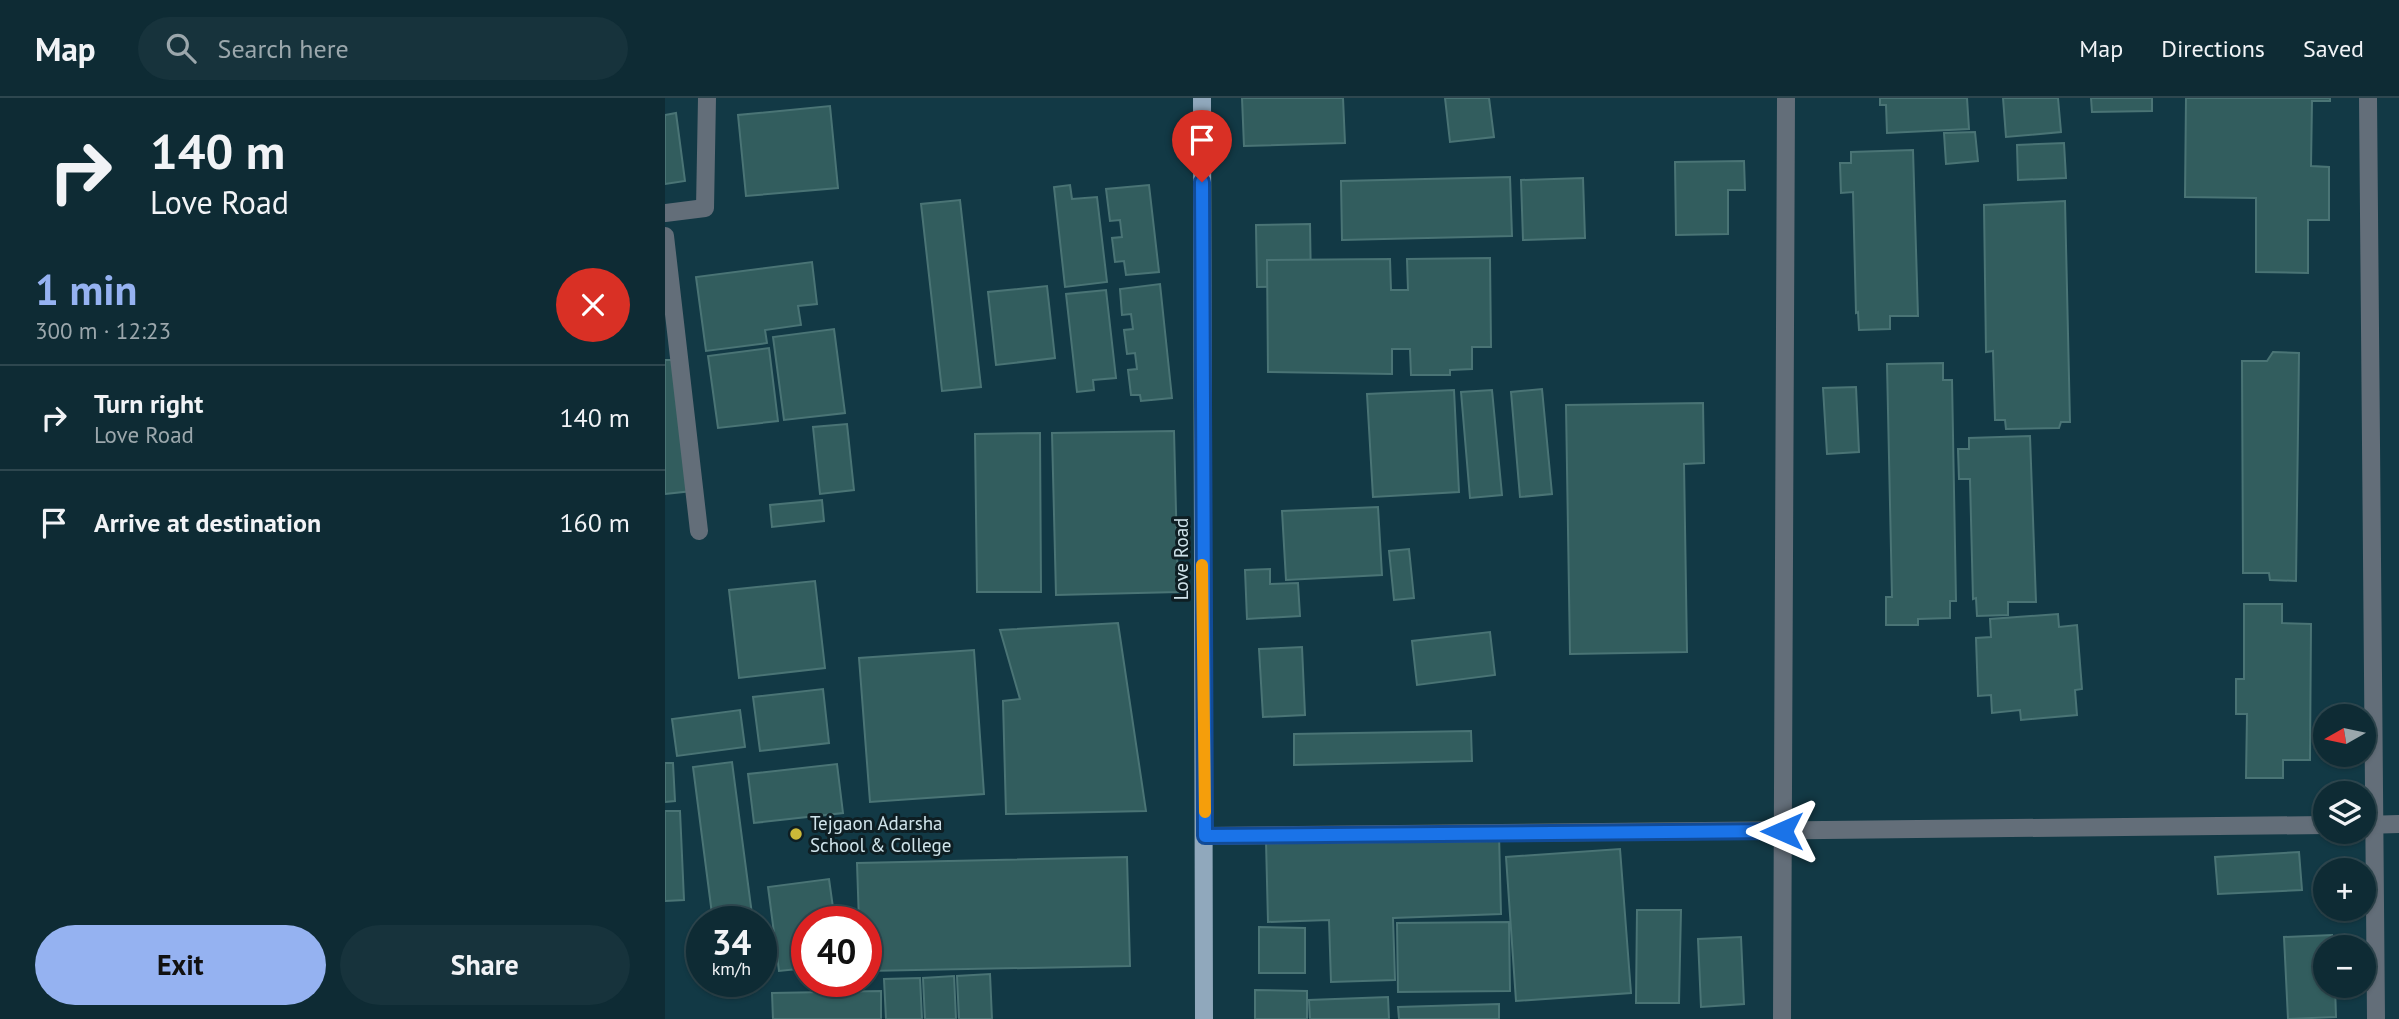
<!DOCTYPE html>
<html lang="en">
<head>
<meta charset="utf-8">
<style>
  body { margin:0; font-family:"PT Sans",sans-serif; background:#17333c; color:#f1f3f6; height:100vh; display:flex; flex-direction:column; font-size:26px; white-space:nowrap }
  * { box-sizing:border-box; margin:0 }
  p { font-size:23px; color:#9ba7ac }
  .icon { flex:none; width:38px; height:38px; fill:none; stroke:currentColor; stroke-width:2; stroke-linecap:round; stroke-linejoin:round }
  .map { position:relative; flex:1; overflow:hidden }
  .drawer { display:flex; flex-direction:column; background:#0e2b34; width:665px }
  .drawer>* { flex:none }
  .banner { background:#0e2b34; color:#f1f3f6; overflow:hidden }
  .needle { width:46px; rotate:261deg }
  .controls { position:absolute; left:1648px; top:606px; display:grid; gap:14px }
  .controls a { display:grid; place-items:center; width:63px; height:63px; border-radius:50%; background:#0e2b34; box-shadow:0 2px 5px #0004,0 0 0 2px #2e474f; font-size:35px }
  .speed { position:absolute; left:21px; top:808px; display:flex; gap:14px; font-size:35px; font-weight:700; text-align:center }
  .speed>* { display:grid; place-content:center; width:91px; height:91px; border-radius:50%; background:#0e2b34; box-shadow:0 2px 5px #0004,0 0 0 2px #2e474f; line-height:1 }
  .speed small { font-size:18px; font-weight:400 }
  .speed .limit { border:10px solid #d22; background:#fff; color:#111 }
  .pin { position:absolute; display:grid; place-items:center; width:60px; height:60px; color:#fff; margin:-72px -30px; border-radius:50% 50% 50% 0; rotate:-45deg; box-shadow:0 0 7px #0007 }
  .pin .icon { rotate:45deg }
  .me { position:absolute; width:77px; margin:-38px; rotate:270deg; stroke-linejoin:round; filter:drop-shadow(0 0 5px #0008) }
  .turn { display:flex; align-items:center; gap:24px; height:147px; padding:0 35px; font-size:32px }
  .turn .icon { width:91px; height:91px; stroke-width:2.5 }
  .turn b { display:block; font-size:49px; line-height:60px }
  .round { display:grid; place-items:center; flex:none; width:74px; height:74px; border-radius:37px; background:#17333c }
  .summary { display:flex; align-items:center; justify-content:space-between; height:119px; padding:0 35px }
  h1 { font-size:42px; font-weight:700; line-height:52px; color:#95b2f1 }
  .button { display:flex; gap:14px; margin-top:auto; padding:14px 35px }
  .button a { flex:1; height:80px; border-radius:42px; background:#95b2f1; color:#111; font-size:28px; font-weight:700; line-height:80px; text-align:center }
  .button a+a { background:#17333c; color:#f1f3f6 }
  ul { padding:0; list-style:none }
  li { display:flex; align-items:center; gap:21px; height:105px; padding:0 35px; border-top:2px solid #2e474f }
  li div { flex:1 }
  li b { display:block; font-size:26px }
  li em { font-style:normal }
  header { display:flex; align-items:center; gap:42px; box-sizing:border-box; height:98px; padding:0 35px; background:#0e2b34; border-bottom:2px solid #2e474f }
  header strong { font-size:33px }
  nav { display:flex; gap:38px; margin-inline-start:auto; font-size:24px }
  .search { width:490px; height:63px; background:#17333c; display:flex; align-items:center; gap:18px; box-sizing:border-box; padding:0 24px; border-radius:38px; color:#9ba7ac; font-size:26px }
  main { display:flex; flex:1; min-height:0 }
  .map>svg:first-child { display:block }
  .building { fill:#325d5e; stroke:#4a7475; stroke-width:2 }
  .lines { fill:none; stroke-linecap:round; stroke-linejoin:round }
  .minor { stroke:#636e79; stroke-width:18 }
  .major { stroke:#90a8bc; stroke-width:18 }
  .route-casing { stroke:#114b97; stroke-width:18 }
  .route { stroke:#1a73e8; stroke-width:12 }
  .slow { stroke:#f59e0b; stroke-width:12 }
  .poi-dot { fill:#ccb938; stroke:#0e1e23; stroke-width:2.5 }
  .labels { text-anchor:middle; stroke-width:6; stroke-linejoin:round; paint-order:stroke }
  .street-label { font-size:19px; fill:#d0e4eb; stroke:#0e1e23 }
  .poi-label { font-size:19px; fill:#d0e4eb; stroke:#0e1e23; text-anchor:start }
</style>
</head>
<body>
<header>
<strong>Map</strong>
<div class="search"><svg class="icon" aria-label="search" viewBox="0 0 24 24"><circle cx="10" cy="10" r="6"/><path d="M15 15l6 6"/></svg>Search here</div>
<nav><a>Map</a><a>Directions</a><a>Saved</a></nav>
</header>
<main>
<section class="drawer">
<div class="banner">
<div class="turn"><svg class="icon" aria-label="right" viewBox="0 0 24 24"><path d="M7 20v-9h11M14 6l5 5-5 5"/></svg><div><b>140 m</b>Love Road</div></div>
</div>
<div class="summary"><div><h1>1 min</h1><p>300 m · 12:23</p></div><a class="round" style="background:#d93025;color:#fff"><svg class="icon" aria-label="close" viewBox="0 0 24 24"><path d="M6 6l12 12M18 6L6 18"/></svg></a></div>
<ul>
<li><svg class="icon" aria-label="right" viewBox="0 0 24 24"><path d="M7 20v-9h11M14 6l5 5-5 5"/></svg><div><b>Turn right</b><p>Love Road</p></div><em>140 m</em></li>
<li><svg class="icon" aria-label="arrive" viewBox="0 0 24 24"><path d="M6 21V4h12l-3 4 3 4H6"/></svg><div><b>Arrive at destination</b></div><em>160 m</em></li>
</ul>
<div class="button"><a>Exit</a><a>Share</a></div>
</section>
<div class="map">
<svg width="1734" height="921" viewBox="0 0 1734 921">
  <rect width="100%" height="100%" fill="#123945"/>
  <g class="building">
    <path d="M577,0H678L680,45L579,48Z"/>
    <path d="M780,0H824L829,39L785,44Z"/>
    <path d="M1215,0H1302L1304,31L1222,35L1221,7H1215Z"/>
    <path d="M1338,0H1393L1396,34L1341,39Z"/>
    <path d="M1426,0H1487V13L1427,14Z"/>
    <path d="M1521,0H1665V3H1647L1646,68L1664,69V122H1643V175L1591,174V100L1520,99Z"/>
    <path d="M165,8L173,90L81,98L73,17Z"/>
    <path d="M11,15L20,83L0,86V17Z"/>
    <path d="M1310,34L1313,63L1281,66L1279,35Z"/>
    <path d="M1399,45L1401,80L1353,82L1352,47Z"/>
    <path d="M1248,52L1253,218H1225V231L1194,232L1193,214L1191,215L1188,94L1176,95L1175,65H1186V54Z"/>
    <path d="M1079,63L1080,92H1063V136L1011,137L1010,64Z"/>
    <path d="M845,79L847,138L677,142L676,83Z"/>
    <path d="M918,80L920,140L858,142L856,82Z"/>
    <path d="M405,87L407,101L432,99L442,184L400,189L389,89Z"/>
    <path d="M484,87L494,174L461,177L459,163L450,164L447,140L457,139L455,122L445,123L441,91Z"/>
    <path d="M295,102L316,289L277,293L256,106Z"/>
    <path d="M1400,103L1405,324H1396L1394,330L1341,331L1340,322H1330L1328,253L1321,254L1319,107Z"/>
    <path d="M645,126L646,188L592,189L591,127Z"/>
    <path d="M825,160L826,249H807V271L785,272V277H746L745,251H727V276L603,274L602,162L725,161L726,192H743L742,161Z"/>
    <path d="M147,164L152,206L133,208L136,227L100,232L102,245L41,253L31,179Z"/>
    <path d="M495,186L507,300L476,303L475,297H466L463,272L472,271L470,255L462,256L459,232L468,231L466,216L457,217L455,191Z"/>
    <path d="M382,188L390,260L331,267L323,194Z"/>
    <path d="M441,192L451,280L428,282L429,292L412,294L401,196Z"/>
    <path d="M169,231L180,315L119,322L108,239Z"/>
    <path d="M104,250L113,323L53,330L43,258Z"/>
    <path d="M1608,254L1634,255L1631,483L1605,482L1604,475H1578L1577,263H1602Z"/>
    <path d="M0,262H10L27,393L0,396Z"/>
    <path d="M1278,265V282H1287L1291,503H1285V520L1253,521V527H1221V499H1227L1222,266Z"/>
    <path d="M1191,289L1194,354L1162,356L1158,290Z"/>
    <path d="M877,291L887,396L855,399L846,294Z"/>
    <path d="M789,292L794,394L708,399L702,296Z"/>
    <path d="M827,292L837,397L805,400L796,294Z"/>
    <path d="M1038,305L1039,365L1019,366L1022,554L905,556L901,307Z"/>
    <path d="M182,326L189,392L155,396L148,329Z"/>
    <path d="M509,333L513,494L391,497L387,335Z"/>
    <path d="M375,335L376,494H312L310,336Z"/>
    <path d="M1365,338L1371,504H1343V517L1312,518L1311,500L1308,501L1305,381H1294L1293,351H1304V340Z"/>
    <path d="M157,402L159,423L107,429L105,407Z"/>
    <path d="M713,409L717,477L621,482L617,413Z"/>
    <path d="M744,451L749,500L729,502L724,453Z"/>
    <path d="M605,471V486L633,485L635,518L582,521L580,472Z"/>
    <path d="M150,483L160,570L74,580L64,492Z"/>
    <path d="M1579,506H1617V525L1646,526L1645,662H1618V680H1581L1582,616H1571V581H1579Z"/>
    <path d="M1393,516L1394,529L1412,527L1417,591L1410,592L1412,617L1356,622L1355,612L1327,615L1326,597L1313,598L1311,540L1326,539L1325,521Z"/>
    <path d="M453,525L481,713L341,716L338,603L355,601L335,532Z"/>
    <path d="M825,534L830,577L752,587L747,543Z"/>
    <path d="M637,549L640,617L598,619L594,551Z"/>
    <path d="M309,552L319,696L205,704L194,560Z"/>
    <path d="M158,591L164,645L95,653L88,599Z"/>
    <path d="M75,612L80,649L12,658L7,621Z"/>
    <path d="M806,633L807,663L629,667V636Z"/>
    <path d="M67,664L88,824H48L28,669Z"/>
    <path d="M0,665H8L10,703L0,704Z"/>
    <path d="M172,666L178,715L89,725L83,676Z"/>
    <path d="M0,713H15L19,802L0,803Z"/>
    <path d="M834,736L836,816L728,820L730,882L666,884L664,822L603,824L601,743Z"/>
    <path d="M955,751L966,895L851,903L841,759Z"/>
    <path d="M1634,754L1637,792L1553,796L1550,759Z"/>
    <path d="M462,759L465,868L201,873V824H194L192,765Z"/>
    <path d="M164,781L170,824H142V870L114,873L103,789Z"/>
    <path d="M972,812H1016L1014,905H971Z"/>
    <path d="M844,824L845,893L733,894L732,825Z"/>
    <path d="M594,829L640,830V875H594Z"/>
    <path d="M1667,837V849H1661V887H1670L1671,919L1623,921L1619,839Z"/>
    <path d="M1076,839L1079,906L1036,909L1033,841Z"/>
    <path d="M325,876L327,921H294L292,878Z"/>
    <path d="M289,878L291,921H260L258,880Z"/>
    <path d="M255,880L257,921H221L219,881Z"/>
    <path d="M590,892L642,893V921H590Z"/>
    <path d="M216,893V921H108L107,895Z"/>
    <path d="M723,899L724,921H645L644,902Z"/>
    <path d="M834,906V921H734L733,909Z"/>
  </g>
  <g class="lines">
    <g class="minor">
      <path d="M1703,0L1711,921"/>
      <path d="M0,115L40,110L42,0"/>
      <path d="M0,138L34,433"/>
      <path d="M1699,727L1734,726"/>
      <path d="M540,738L1661,727"/>
      <path d="M1117,921L1121,0"/>
    </g>
    <path class="major" d="M537,0L539,921"/>
  </g>
  <g class="lines">
    <g class="route-casing">
      <path id="route" d="M537,84L540,738L1117,733"/>
    </g>
    <use href="#route" class="route"/>
    <path class="slow" d="M537,467L540,714"/>
  </g>
  <circle class="poi-dot" cx="131" cy="736" r="7"/>
  <g class="labels">
    <g class="street-label">
      <text transform="translate(516 461) rotate(-90)" y="7">Love Road</text>
    </g>
    <g class="poi-label">
      <text x="145" y="732">Tejgaon Adarsha<tspan x="145" dy="22">School &amp; College</tspan></text>
    </g>
  </g>
</svg>
<div class="controls">
<a><svg class="needle" viewBox="-14 -14 28 28"><path d="M0-13l5 13h-10z" fill="#e53935"/><path d="M0 13l5-13h-10z" fill="#9ba7ac"/></svg></a>
<a><svg class="icon" aria-label="layers" viewBox="0 0 24 24"><path d="M12 4l9 5-9 5-9-5zM3 14l9 5 9-5"/></svg></a>
<a>+</a>
<a>−</a>
</div>
<div class="speed"><div>34<small>km/h</small></div><div class="limit">40</div></div>
<div class="pin" style="left:537px;top:84px;background:#d93025"><svg class="icon" aria-label="arrive" viewBox="0 0 24 24"><path d="M6 21V4h12l-3 4 3 4H6"/></svg></div>
<svg class="me" style="left:1117px;top:733px" viewBox="-20 -20 40 40"><path d="M0-17L14 15 0 8-14 15z" fill="#1a73e8" stroke="#fff" stroke-width="4"/></svg>
</div>
</main>
</body>
</html>
